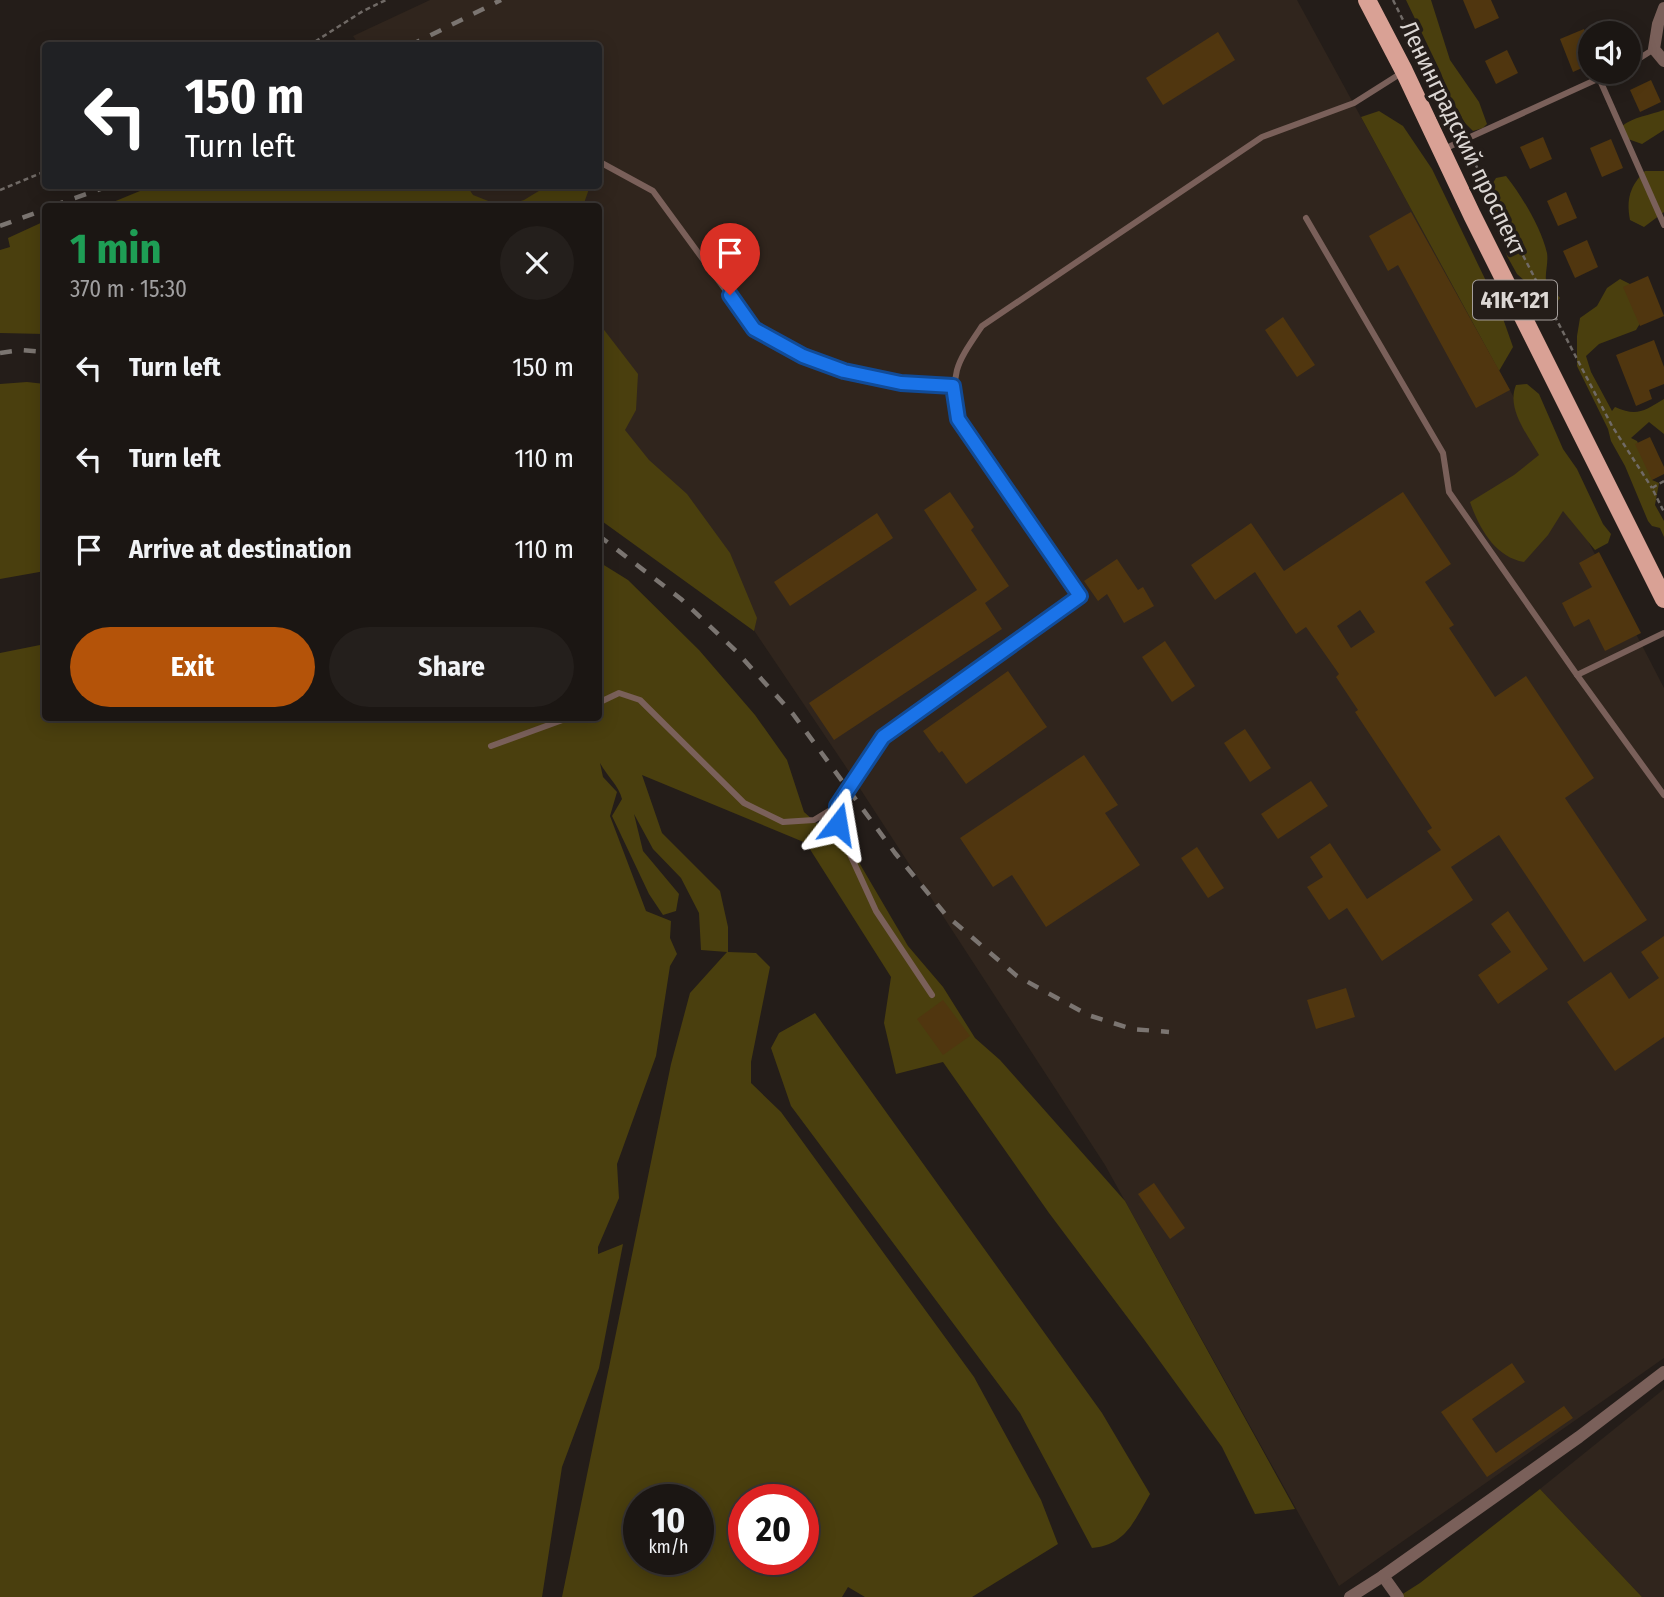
<!DOCTYPE html>
<html lang="en">
<head>
<meta charset="utf-8">
<style>
  body { margin:0; font-family:"Fira Sans Condensed",sans-serif; background:#241f1c; color:#f1f3f6; height:100vh; display:flex; flex-direction:column; font-size:26px; white-space:nowrap }
  * { box-sizing:border-box; margin:0 }
  p { font-size:23px; color:#a09fa0 }
  .icon { flex:none; width:38px; height:38px; fill:none; stroke:currentColor; stroke-width:2; stroke-linecap:round; stroke-linejoin:round }
  .map { position:relative; flex:1; overflow:hidden }
  .panel { position:absolute; left:42px; top:203px; width:560px; height:518px; display:flex; flex-direction:column; background:#1b1613; border-radius:7px; box-shadow:0 4px 18px #0003,0 0 0 2px #393533 }
  .panel>* { flex:none }
  .banner { position:absolute; left:42px; top:42px; width:560px; height:147px; border-radius:7px; box-shadow:0 4px 18px #0003,0 0 0 2px #393533; background:#202124; color:#fff; overflow:hidden }
  .controls { position:absolute; left:1578px; top:21px; display:grid; gap:14px }
  .controls a { display:grid; place-items:center; width:63px; height:63px; border-radius:50%; background:#1b1613; box-shadow:0 4px 18px #0003,0 0 0 2px #393533; font-size:35px }
  .speed { position:absolute; left:623px; top:1484px; display:flex; gap:14px; font-size:35px; font-weight:700; text-align:center }
  .speed>* { display:grid; place-content:center; width:91px; height:91px; border-radius:50%; background:#1b1613; box-shadow:0 4px 18px #0003,0 0 0 2px #393533; line-height:1 }
  .speed small { font-size:18px; font-weight:400 }
  .speed .limit { border:10px solid #d22; background:#fff; color:#111 }
  .pin { position:absolute; display:grid; place-items:center; width:60px; height:60px; color:#fff; margin:-72px -30px; border-radius:50% 50% 50% 0; rotate:-45deg; box-shadow:0 0 7px #0007 }
  .pin .icon { rotate:45deg }
  .me { position:absolute; width:77px; margin:-38px; rotate:14deg; stroke-linejoin:round; filter:drop-shadow(0 0 5px #0008) }
  .turn { display:flex; align-items:center; gap:24px; height:147px; padding:0 28px; font-size:32px }
  .turn .icon { width:91px; height:91px; stroke-width:2.5 }
  .turn b { display:block; font-size:49px; line-height:60px }
  .round { display:grid; place-items:center; flex:none; width:74px; height:74px; border-radius:37px; background:#241f1c }
  .headline { display:flex; align-items:center; justify-content:space-between; height:119px; padding:0 28px }
  h1 { font-size:42px; font-weight:700; line-height:52px; color:#1e9e55 }
  .button { display:flex; gap:14px; margin-top:auto; padding:14px 28px }
  .button a { flex:1; height:80px; border-radius:42px; background:#b45309; color:#fff; font-size:28px; font-weight:700; line-height:80px; text-align:center }
  .button a+a { background:#241f1c; color:#f1f3f6 }
  ul { padding:0; list-style:none }
  li { display:flex; align-items:center; gap:21px; height:91px; padding:0 28px }
  li div { flex:1 }
  li b { display:block; font-size:26px }
  li em { font-style:normal }
  .map>svg:first-child { display:block }
  .built { fill:#30251d }
  .green { fill:#4a3f0e; fill-rule:evenodd }
  .building { fill:#50360f; fill-rule:evenodd }
  .lines { fill:none; stroke-linecap:round; stroke-linejoin:round }
  .path { stroke:#706a66; stroke-width:2.5; stroke-dasharray:5 3.5; stroke-linecap:butt }
  .lane { stroke:#7a605a; stroke-width:6 }
  .street { stroke:#7a605a; stroke-width:12 }
  .primary { stroke:#d9a195; stroke-width:18 }
  .rail { stroke:#7b7571; stroke-width:4.5; stroke-dasharray:12 12; stroke-linecap:butt }
  .route-casing { stroke:#114b97; stroke-width:18 }
  .route { stroke:#1a73e8; stroke-width:12 }
  .labels { text-anchor:middle; stroke-width:7; stroke-linejoin:round; paint-order:stroke }
  .shield { fill:#241d19; stroke:#a59f9c; stroke-width:2 }
  .shield-label { font-size:23px; font-weight:bold; fill:#dcd7d4 }
  .street-label { font-size:24px; fill:#dcd7d4; stroke:#241d19 }
</style>
</head>
<body>
<div class="map">
<svg width="1664" height="1597" viewBox="0 0 1664 1597">
  <rect width="100%" height="100%" fill="#241d19"/>
  <g class="built">
    <path d="M430,0H1297L1512,394L1664,688V1358L1339,1586L1105,1165L844,764L599,400L598,206H468L454,186H598V46H360L353,36Z"/>
    <path d="M1664,1389V1597H1642L1540,1489Z"/>
  </g>
  <g class="green">
    <path d="M1406,0H1431L1450,60L1479,102L1487,124L1483,128L1473,131L1465,123L1448,93L1441,73Z"/>
    <path d="M1664,110V130L1642,144L1628,139L1622,126C1633,117 1650,115 1664,110Z"/>
    <path d="M1379,111L1403,126L1432,169L1500,310L1513,347L1499,371L1361,117Z"/>
    <path d="M1645,171H1664V212L1644,227L1630,220C1626,199 1630,186 1645,171Z"/>
    <path d="M1506,176C1522,196 1541,228 1547,253C1549,266 1542,278 1549,290L1555,292L1560,298L1552,309L1533,302L1527,283L1517,274L1507,256L1505,248L1508,215L1497,218L1485,204L1486,194L1496,178Z"/>
    <path d="M152,186H467L473,195L501,206H81L95,201L106,205Z"/>
    <path d="M547,186H590L583,206H505L524,200Z"/>
    <path d="M45,221V334L0,333V250L10,247L8,238Z"/>
    <path d="M1620,279L1634,286L1644,317L1636,330L1599,344L1586,356L1591,372L1612,411L1615,407C1637,417 1644,411 1664,399V434L1649,422L1631,438L1637,441L1642,452L1653,462L1652,480L1659,483L1655,505L1664,521V537L1660,528L1652,526L1648,521L1625,466L1611,441L1608,429L1577,366V336L1580,318L1597,306L1607,288Z"/>
    <path d="M598,322L638,374L636,410L625,430L649,460L687,494L730,553L757,618L754,631L599,519Z"/>
    <path d="M27,382L45,384V571L0,579V384Z"/>
    <path d="M1527,384L1539,394L1563,449L1577,469L1603,524L1611,534L1608,543L1595,550L1563,511L1548,535L1524,562C1495,557 1479,528 1470,502L1514,475L1539,455C1528,435 1506,409 1516,385Z"/>
    <path d="M599,562L628,580L699,650L755,715L787,760L804,812L857,859L908,946L943,987L975,1038L1000,1060L1125,1201L1295,1509L1255,1514L1222,1447L1143,1338L1049,1213L943,1062L896,1074L884,1023L891,977L806,843L642,775L662,833L720,891L728,927V952L756,953L770,967L751,1062V1083L781,1112L974,1377L1041,1500L1058,1544L972,1597H865L848,1587L842,1597H562L671,1064L690,993L727,952L701,950L699,913L681,878L653,849L634,814L643,851L679,894L676,911L663,915L649,894L612,816L622,799C619,786 607,776 600,763L603,777L617,792L610,816L646,911L671,921L670,938L677,954L670,966L656,1056L617,1164L619,1198L598,1247V1254L623,1244L599,1368L562,1467L542,1597H0V653L45,644L46,718H598ZM639,1500H698V1559H639ZM744,1500H803V1559H744Z"/>
    <path d="M815,1013L1102,1413L1150,1494C1134,1521 1126,1545 1092,1548L1020,1413L791,1106L771,1048L779,1033Z"/>
    <path d="M1540,1489L1642,1597H1398L1420,1583Z"/>
  </g>
  <g class="building">
    <path d="M1463,0H1491L1499,18L1475,29Z"/>
    <path d="M1584,29L1591,47V64L1573,72L1560,39Z"/>
    <path d="M1218,32L1235,60L1163,105L1146,78Z"/>
    <path d="M1507,50L1518,73L1496,84L1485,61Z"/>
    <path d="M1651,80L1661,102L1640,112L1630,90Z"/>
    <path d="M1543,137L1552,159L1530,169L1520,147Z"/>
    <path d="M1611,139L1623,168L1602,177L1590,148Z"/>
    <path d="M1566,192L1577,218L1558,226L1547,201Z"/>
    <path d="M1411,212L1510,390L1476,408L1398,265L1388,271L1369,236Z"/>
    <path d="M1587,240L1598,267L1575,278L1563,251Z"/>
    <path d="M1648,276L1664,316L1640,326L1623,287Z"/>
    <path d="M1283,317L1315,365L1297,377L1265,330Z"/>
    <path d="M1654,340L1664,367V384L1649,390L1652,399L1636,406L1616,355Z"/>
    <path d="M1650,437L1664,467V474L1652,480L1635,444Z"/>
    <path d="M950,492L974,527L971,530L1009,586L985,603L1002,629L834,740L809,703L977,590L924,510Z"/>
    <path d="M1403,492L1451,564L1425,582L1454,625L1449,628L1495,697L1526,676L1594,778L1565,798L1647,920L1584,962L1499,835L1451,867L1473,900L1382,961L1347,908L1329,920L1307,887L1323,877L1310,857L1330,843L1367,899L1441,850L1427,831L1432,828L1355,712L1358,710L1336,677L1339,674L1306,627L1296,634L1255,572L1215,600L1191,565L1251,523L1284,571ZM1360,610L1375,632L1351,648L1337,626Z"/>
    <path d="M877,513L893,538L790,606L774,582Z"/>
    <path d="M1599,552L1641,633L1605,651L1589,619L1574,627L1562,603L1592,587L1579,563Z"/>
    <path d="M1117,559L1138,590L1143,587L1154,606L1124,623L1107,594L1098,601L1084,581Z"/>
    <path d="M1165,641L1195,686L1172,702L1142,657Z"/>
    <path d="M1008,671L1047,727L966,784L942,751L939,753L923,731Z"/>
    <path d="M1245,729L1271,768L1250,782L1224,743Z"/>
    <path d="M1084,755L1118,805L1105,813L1140,865L1046,927L1012,875L993,887L960,838Z"/>
    <path d="M1311,781L1328,806L1278,839L1261,814Z"/>
    <path d="M1197,847L1224,888L1208,898L1181,858Z"/>
    <path d="M1508,911L1548,969L1498,1004L1478,975L1511,952L1491,924Z"/>
    <path d="M1664,936V1037L1615,1071L1567,1002L1611,972L1629,999L1659,978L1641,952Z"/>
    <path d="M1346,988L1355,1017L1316,1029L1307,1000Z"/>
    <path d="M943,1000L970,1036L943,1055L917,1019Z"/>
    <path d="M1154,1183L1185,1228L1170,1239L1138,1194Z"/>
    <path d="M1512,1363L1525,1382L1472,1419L1496,1453L1564,1406L1573,1418L1487,1477L1441,1412Z"/>
  </g>
  <g class="lines">
    <g class="path">
      <path d="M1393,0L1459,132"/>
      <path d="M308,46L363,11L386,0"/>
      <path d="M1468,150L1612,426L1652,488"/>
      <path d="M0,190L46,171"/>
      <path d="M1664,481L1652,488L1664,512"/>
    </g>
    <g class="lane">
      <path d="M1629,65L1654,49"/>
      <path d="M1599,78L1664,225"/>
      <path d="M1444,149L1613,72"/>
      <path d="M598,161L653,191L754,329L803,356L844,371L901,383L953,386"/>
      <path d="M1306,218L1443,453L1449,492L1577,675L1664,633"/>
      <path d="M1577,675L1664,795"/>
      <path d="M598,703L619,693L640,700L744,803L783,822L814,820L837,806"/>
      <path d="M491,746L568,718"/>
      <path d="M932,995L876,911L843,839L838,824L837,806L883,737L1080,596L958,419C951,370 955,366 982,326L1262,137L1354,103L1403,72"/>
    </g>
    <g class="street">
      <path d="M1664,8L1658,24L1654,49L1664,61"/>
      <path d="M1383,1576L1398,1597"/>
      <path d="M1350,1597L1383,1576L1579,1437L1664,1372"/>
    </g>
    <path class="primary" d="M1367,0L1404,71L1472,215L1664,599"/>
    <g class="rail">
      <path d="M409,46L501,0"/>
      <path d="M52,206L109,186"/>
      <path d="M0,226L46,209"/>
      <path d="M0,353L21,350L46,352"/>
      <path d="M598,535L681,599L736,651L793,714L895,853L946,915L1017,976L1088,1015L1132,1029L1169,1032"/>
    </g>
  </g>
  <g class="lines">
    <g class="route-casing">
      <path id="route" d="M730,295L754,329L803,356L844,371L901,383L953,386L958,419L1080,596L883,737L837,806L838,824"/>
    </g>
    <use href="#route" class="route"/>
  </g>
  <g class="labels">
    <rect class="shield" x="1473" y="280.5" width="84" height="39" rx="5"/>
    <g class="shield-label">
      <text x="1515" y="308">41К-121</text>
    </g>
    <g class="street-label">
      <text transform="translate(1463 138) rotate(64)" y="8">Ленинградский проспект</text>
    </g>
  </g>
</svg>
<div class="controls">
<a><svg class="icon" aria-label="sound" viewBox="0 0 24 24"><path d="M4 9h4l5-4v14l-5-4H4zM17 9q2 3 0 6"/></svg></a>
</div>
<div class="speed"><div>10<small>km/h</small></div><div class="limit">20</div></div>
<div class="pin" style="left:730px;top:295px;background:#d93025"><svg class="icon" aria-label="arrive" viewBox="0 0 24 24"><path d="M6 21V4h12l-3 4 3 4H6"/></svg></div>
<svg class="me" style="left:838px;top:824px" viewBox="-20 -20 40 40"><path d="M0-17L14 15 0 8-14 15z" fill="#1a73e8" stroke="#fff" stroke-width="4"/></svg>
<div class="banner">
<div class="turn"><svg class="icon" aria-label="left" viewBox="0 0 24 24"><path d="M17 20v-9H6M10 6l-5 5 5 5"/></svg><div><b>150 m</b>Turn left</div></div>
</div>
<section class="panel">
<div class="headline"><div><h1>1 min</h1><p>370 m · 15:30</p></div><a class="round"><svg class="icon" aria-label="close" viewBox="0 0 24 24"><path d="M6 6l12 12M18 6L6 18"/></svg></a></div>
<ul>
<li><svg class="icon" aria-label="left" viewBox="0 0 24 24"><path d="M17 20v-9H6M10 6l-5 5 5 5"/></svg><div><b>Turn left</b></div><em>150 m</em></li>
<li><svg class="icon" aria-label="left" viewBox="0 0 24 24"><path d="M17 20v-9H6M10 6l-5 5 5 5"/></svg><div><b>Turn left</b></div><em>110 m</em></li>
<li><svg class="icon" aria-label="arrive" viewBox="0 0 24 24"><path d="M6 21V4h12l-3 4 3 4H6"/></svg><div><b>Arrive at destination</b></div><em>110 m</em></li>
</ul>
<div class="button"><a>Exit</a><a>Share</a></div>
</section>
</div>
</body>
</html>
